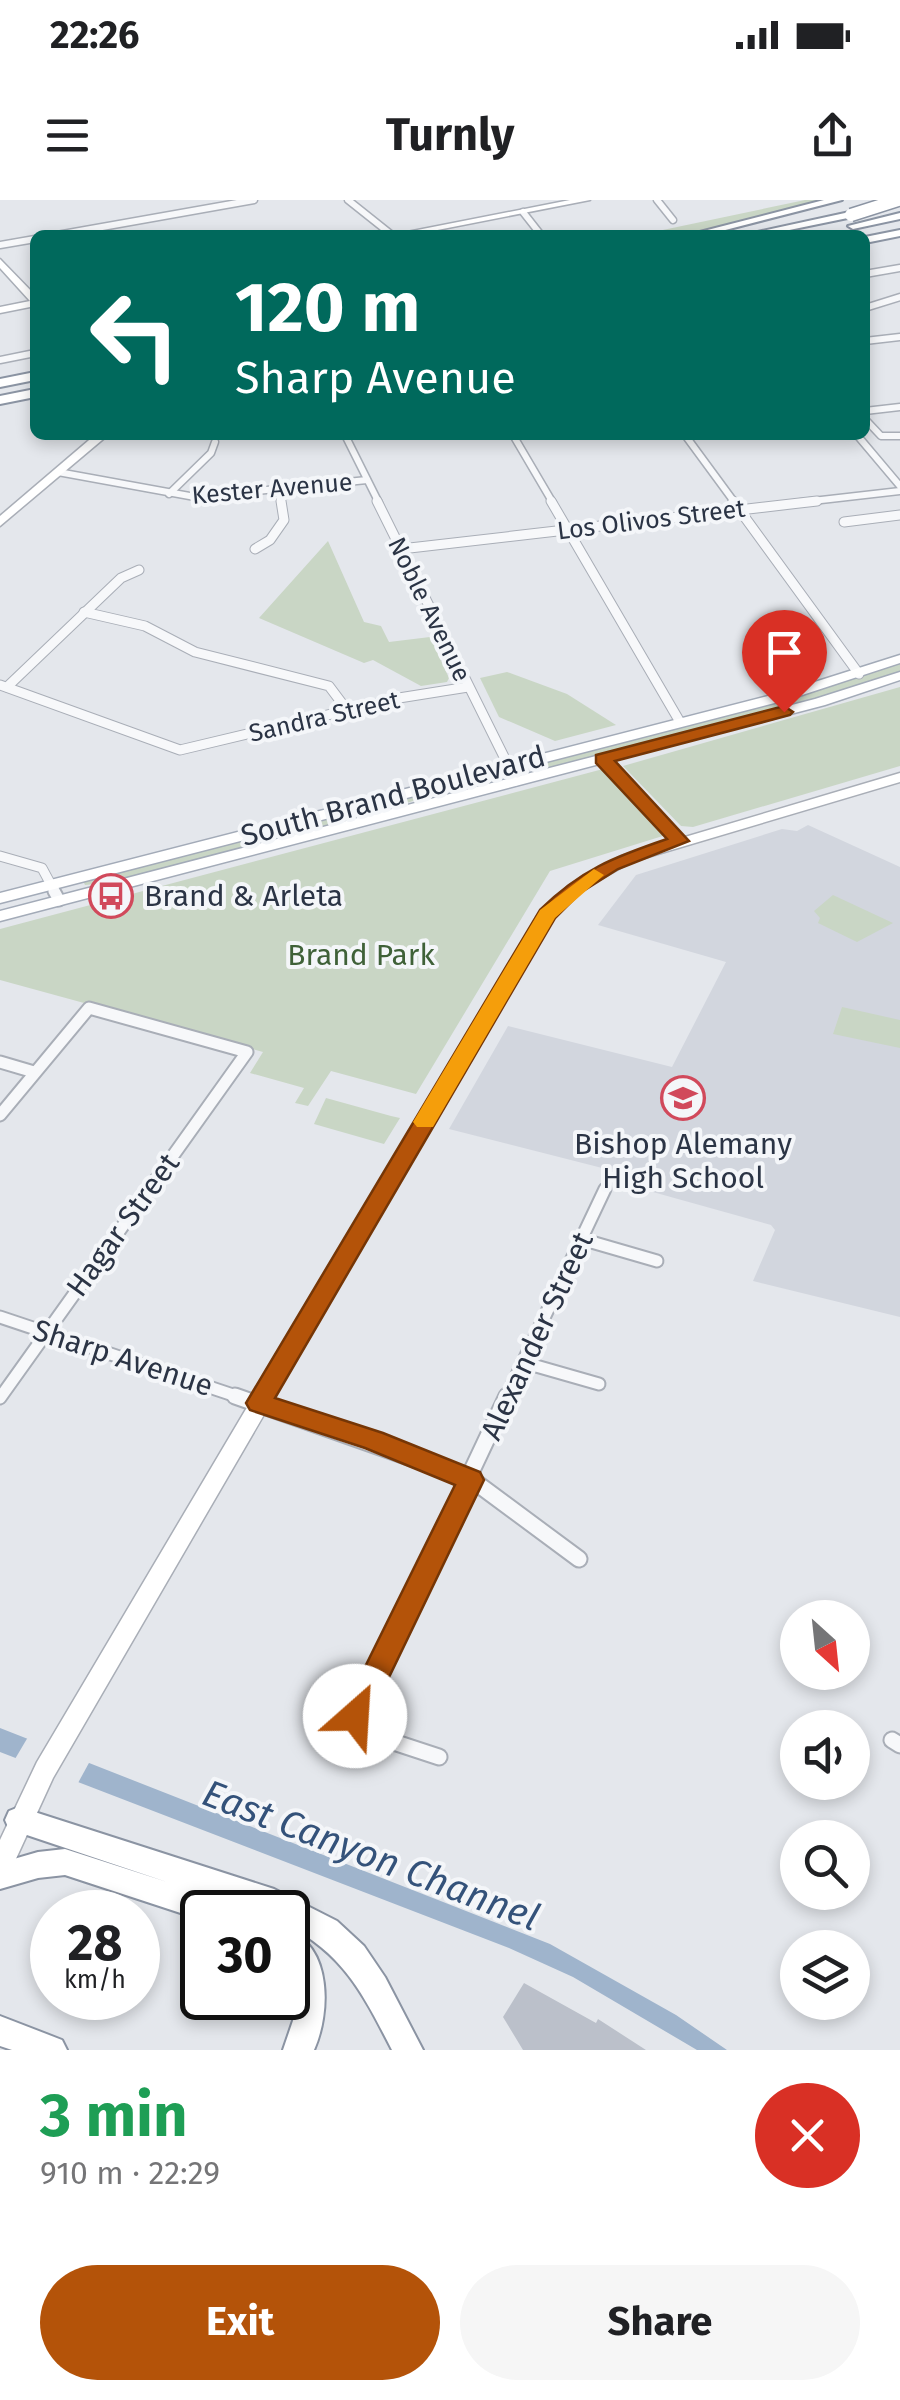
<!DOCTYPE html>
<html lang="en">
<head>
<meta charset="utf-8">
<style>
  body { margin:0; font-family:"Fira Sans",sans-serif; background:#f6f6f6; color:#202124; height:100vh; display:flex; flex-direction:column; font-size:38px; white-space:nowrap }
  * { box-sizing:border-box; margin:0 }
  p { font-size:32px; color:#757577 }
  .icon { flex:none; width:55px; height:55px; fill:none; stroke:currentColor; stroke-width:2; stroke-linecap:round; stroke-linejoin:round }
  .map { position:relative; height:1850px; overflow:hidden }
  .details { display:flex; flex-direction:column; background:#fff; flex:1 }
  .details>* { flex:none }
  .guide { position:absolute; left:30px; top:30px; width:840px; height:210px; border-radius:15px; box-shadow:0 5px 15px #0003; background:#00695c; color:#fff; overflow:hidden }
  .needle { width:65px; rotate:153deg }
  .buttons { position:absolute; left:780px; top:1400px; display:grid; gap:20px }
  .buttons a { display:grid; place-items:center; width:90px; height:90px; border-radius:50%; background:#fff; box-shadow:0 5px 15px #0003; font-size:50px }
  .speed { position:absolute; left:30px; top:1690px; display:flex; gap:20px; font-size:50px; font-weight:700; text-align:center }
  .speed>* { display:grid; place-content:center; width:130px; height:130px; border-radius:50%; background:#fff; box-shadow:0 5px 15px #0003; line-height:1 }
  .speed small { font-size:25px; font-weight:400 }
  .speed .limit { border:5px solid #111; border-radius:15px; background:#fff; color:#111 }
  .pin { position:absolute; display:grid; place-items:center; width:85px; height:85px; color:#fff; margin:-102px -42px; border-radius:50% 50% 50% 0; rotate:-45deg; box-shadow:0 0 10px #0007 }
  .pin .icon { rotate:45deg }
  .me { position:absolute; width:110px; margin:-55px; rotate:26deg; stroke-linejoin:round; filter:drop-shadow(0 0 8px #0008) }
  .turn { display:flex; align-items:center; gap:35px; height:210px; padding:0 40px; font-size:45px }
  .turn .icon { width:130px; height:130px; stroke-width:2.5 }
  .turn b { display:block; font-size:70px; line-height:85px }
  .round { display:grid; place-items:center; flex:none; width:105px; height:105px; border-radius:52px; background:#f6f6f6 }
  .summary { display:flex; align-items:center; justify-content:space-between; height:170px; padding:0 40px }
  h1 { font-size:60px; font-weight:700; line-height:75px; color:#1e9e55 }
  .button { display:flex; gap:20px; margin-top:auto; padding:20px 40px }
  .button a { flex:1; height:115px; border-radius:60px; background:#b45309; color:#fff; font-size:40px; font-weight:700; line-height:115px; text-align:center }
  .button a+a { background:#f6f6f6; color:#202124 }
  .status { display:flex; justify-content:space-between; align-items:center; height:70px; padding:0 50px; background:#fff; direction:ltr }
  .status svg { height:28px; fill:currentColor }
  header { display:flex; justify-content:space-between; align-items:center; height:130px; padding:0 40px; background:#fff; font-size:45px; font-weight:700 }
  .map>svg:first-child { display:block }
  .built { fill:#d2d6de }
  .green { fill:#c9d6c5 }
  .water { fill:#9fb4cc }
  .pier { fill:#e4e7ec }
  .building { fill:#bbc0ca }
  .lines { fill:none; stroke-linecap:round; stroke-linejoin:round }
  .street-far3-casing { stroke:#a9aeb7; stroke-width:9 }
  .street-far2-casing { stroke:#a9aeb7; stroke-width:11 }
  .street-far1-casing { stroke:#a9aeb7; stroke-width:15 }
  .street-casing { stroke:#a9aeb7; stroke-width:19 }
  .secondary-casing { stroke:#a9aeb7; stroke-width:3 }
  .primary-casing { stroke:#a3abb8; stroke-width:3 }
  .highway-casing { stroke:#8b94a3; stroke-width:4 }
  .street-far3 { stroke:#f7f8fa; stroke-width:6 }
  .street-far2 { stroke:#f7f8fa; stroke-width:9 }
  .street-far1 { stroke:#f7f8fa; stroke-width:11 }
  .street { stroke:#f7f8fa; stroke-width:15 }
  .secondary { fill:#fff; fill-rule:evenodd }
  .primary { fill:#fff; fill-rule:evenodd }
  .highway { fill:#fff; fill-rule:evenodd }
  .highway-bridge-casing { stroke:#8b94a3; stroke-width:15; stroke-linecap:butt }
  .highway-bridge { stroke:#fff; stroke-width:12 }
  .route { fill:#b45309; stroke:#753606; stroke-width:2.5 }
  .slow { fill:#f59e0b }
  .labels { text-anchor:middle; stroke-width:8; stroke-linejoin:round; paint-order:stroke }
  .far-street-label { font-size:25px; fill:#2b3445; stroke:#f4f6f9 }
  .street-label { font-size:30px; fill:#2b3445; stroke:#f4f6f9 }
  .poi-label { font-size:30px; fill:#2b3445; stroke:#f4f6f9; text-anchor:start }
  .park-label { font-size:30px; fill:#3f6138; stroke:#f4f6f9 }
  .near-water-label { font-size:38px; font-style:italic; fill:#34527a; stroke:#f4f6f9 }
</style>
</head>
<body>
<div class="status"><b>22:26</b><svg viewBox="0 0 49 12"><path d="M0 12V9h3v3zM5 12V6h3v6zM10 12V3h3v9zM15 12V0h3v12zM26 1h20v11H26zM47 4h2v5h-2z"/></svg></div>
<header><svg class="icon" aria-label="menu" viewBox="0 0 24 24"><path d="M4 6h16M4 12h16M4 18h16"/></svg>Turnly<svg class="icon" aria-label="share" viewBox="0 0 24 24"><path d="M12 15V3M7 8l5-5 5 5M5 13v7h14v-7"/></svg></header>
<div class="map">
<svg width="900" height="1850" viewBox="0 0 900 1850">
  <rect width="100%" height="100%" fill="#e4e7ec"/>
  <path class="built" d="M808,625L900,667V1117L753,1081L775,1030L771,1025L617,982L623,966L610,970L449,929L508,826L672,867L726,762L598,725L636,675L782,629L797,631Z"/>
  <g class="green">
    <path d="M805,0H827L685,35H639Z"/>
    <path d="M328,341L364,422L381,426L389,442L430,437L449,478L447,482L421,486L373,460L364,463L259,418Z"/>
    <path d="M900,463V471L814,499L544,569L533,570L528,565L816,491Z"/>
    <path d="M507,472L567,494L616,525L555,541L499,517L480,478Z"/>
    <path d="M900,487V566L693,627L681,626L623,566Z"/>
    <path d="M603,569L666,635L550,671L416,894L331,871L308,906L295,903L304,888L250,873L263,852L0,780V729Z"/>
    <path d="M482,578L386,610L108,683L85,685L83,681Z"/>
    <path d="M833,695L893,723L857,742L818,723L820,718L814,711Z"/>
    <path d="M842,807L900,820V848L833,834Z"/>
    <path d="M326,898L391,916L400,918L384,944L314,924Z"/>
  </g>
  <path class="water" d="M0,1528L550,1744L676,1815L727,1850H697L573,1777L509,1748L0,1552Z"/>
  <path class="pier" d="M28,1537L90,1561L78,1583L15,1559Z"/>
  <path class="building" d="M524,1783L596,1823L598,1819L646,1850H523L503,1817Z"/>
  <g class="lines">
    <g class="street-far3-casing">
      <g id="street-far3">
        <path d="M348,0L392,35"/>
        <path d="M657,0L673,20"/>
        <path d="M523,12L541,35"/>
        <path d="M57,35L254,0"/>
        <path d="M0,45L35,39"/>
        <path d="M865,74L900,68"/>
        <path d="M865,108L900,97"/>
        <path d="M865,141L900,137"/>
        <path d="M0,160L35,153"/>
        <path d="M865,211L900,207"/>
        <path d="M865,219L881,236H900"/>
        <path d="M345,235L379,303"/>
        <path d="M513,235L553,303"/>
        <path d="M685,235L735,303"/>
        <path d="M857,235L900,286"/>
        <path d="M58,272L195,297L367,280"/>
        <path d="M279,291L281,303"/>
        <path d="M169,294L211,253L215,242"/>
        <path d="M795,303L900,291"/>
      </g>
    </g>
    <g class="street-far2-casing">
      <g id="street-far2">
        <path d="M377,301L516,581"/>
        <path d="M551,301L680,522"/>
        <path d="M733,301L859,474"/>
        <path d="M844,322L900,315"/>
        <path d="M255,349L270,340L284,320L281,301"/>
        <path d="M401,349L817,301"/>
        <path d="M84,412L145,426L195,452L329,486L347,510"/>
        <path d="M0,485L180,550L399,498L468,487"/>
        <path d="M7,487L121,378L139,370"/>
        <path d="M602,559L680,641"/>
        <path d="M0,656L42,668L56,694"/>
      </g>
    </g>
    <g class="street-far1-casing">
      <g id="street-far1">
        <path d="M54,691L59,700"/>
        <path d="M0,862L34,872"/>
        <path d="M0,915L89,808L247,852L0,1198"/>
        <path d="M581,1039L657,1061"/>
        <path d="M0,1117L242,1198"/>
        <path d="M522,1162L599,1184"/>
        <path d="M506,1198L605,989"/>
      </g>
    </g>
    <g class="street-casing">
      <g id="street">
        <path d="M235,1196L471,1279L579,1359"/>
        <path d="M892,1540L900,1545"/>
        <path d="M439,1557L366,1533L355,1510L367,1493L507,1196"/>
      </g>
    </g>
    <g class="secondary-casing">
      <g id="secondary">
        <path d="M570,0H590L412,35H392Z"/>
        <path d="M0,59L35,95V106L0,113V107L30,101L0,68Z"/>
        <path d="M95,235H108L0,326V316Z"/>
        <path d="M900,573V582L631,662L578,692L553,717L53,1578L9,1674L0,1678V1640L37,1562L541,711L568,686L621,656Z"/>
      </g>
    </g>
    <g class="primary-casing">
      <g id="primary">
        <path d="M900,455V463L790,499L0,703V693L780,493Z"/>
        <path d="M900,472V480L825,505L0,721V711L815,499Z"/>
      </g>
    </g>
    <g class="highway-casing">
      <g id="highway">
        <path d="M824,0H842L706,35H688Z"/>
        <path d="M868,8L873,11L872,13L765,35H744Z"/>
        <path d="M900,13V19L853,29L848,26Z"/>
        <path d="M900,30V36L865,43V37Z"/>
        <path d="M35,172V180L0,187V179Z"/>
        <path d="M35,189V197L0,204V196Z"/>
        <path d="M19,1607L274,1689L337,1721L364,1746L385,1777L423,1850H392C363,1794 345,1756 288,1725V1712H262L227,1701L234,1712H202V1720L65,1675L38,1678L0,1689V1663L38,1652L65,1649L167,1682L9,1629L5,1620L9,1611Z"/>
        <path d="M288,1730C333,1748 330,1814 314,1850H283L297,1809L295,1781L288,1766Z"/>
        <path d="M0,1816L62,1840L67,1850H12L0,1846Z"/>
      </g>
    </g>
    <use href="#street-far3" class="street-far3"/>
    <use href="#street-far2" class="street-far2"/>
    <use href="#street-far1" class="street-far1"/>
    <use href="#street" class="street"/>
    <use href="#secondary" class="secondary"/>
    <use href="#primary" class="primary"/>
    <use href="#highway" class="highway"/>
    <g class="highway-bridge-casing">
      <path id="highway-bridge" d="M851,15L898,0"/>
    </g>
    <use href="#highway-bridge" class="highway-bridge"/>
  </g>
  <path class="route" d="M784,506L793,512L790,515L615,561L689,641L618,669L580,693L555,718L275,1198L383,1233L480,1272L484,1280L366,1525L355,1529L345,1525L340,1516L349,1490L357,1483L455,1285L365,1248L250,1210L246,1203L540,710C580,670 614,657 667,639L596,563V555Z"/>
  <path class="slow" d="M594,669L604,675L555,718L433,927H417L413,922L540,710Z"/>
  <defs>
    <g id="bus-ring" transform="scale(2.25)"><circle r="9.5" fill="#f4f6f9" stroke="#d1495b" stroke-width="1.5"/><path d="M-5-6H5V4H4V6H2V4H-2V6H-4V4H-5ZM-3.5-4V0h7V-4ZM-3.5 1.2v1.5H-2V1.2ZM2 1.2v1.5H3.5V1.2Z" fill="#d1495b"/></g>
    <g id="school-ring" transform="scale(2.25)"><circle r="9.5" fill="#f4f6f9" stroke="#d1495b" stroke-width="1.5"/><path d="M0-5L7-2L0 1L-7-2ZM-4 1L0 2.5L4 1V4Q0 6-4 4Z" fill="#d1495b"/></g>
  </defs>
  <g fill-rule="evenodd">
    <use href="#bus-ring" x="111" y="696"/>
    <use href="#school-ring" x="683" y="898"/>
  </g>
  <g class="labels">
    <g class="far-street-label">
      <text transform="translate(272 288) rotate(-5)" y="9">Kester Avenue</text>
      <text transform="translate(651 319) rotate(-7)" y="9">Los Olivos Street</text>
      <text transform="translate(430 409) rotate(64)" y="9">Noble Avenue</text>
      <text transform="translate(324 516) rotate(-13)" y="9">Sandra Street</text>
    </g>
    <g class="street-label">
      <text transform="translate(393 596) rotate(-15)" y="10">South Brand Boulevard</text>
      <text transform="translate(123 1025) rotate(-54)" y="10">Hagar Street</text>
      <text transform="translate(537 1136) rotate(-65)" y="10">Alexander Street</text>
      <text transform="translate(123 1158) rotate(18)" y="10">Sharp Avenue</text>
    </g>
    <g class="poi-label">
      <text x="144" y="706">Brand &amp; Arleta</text>
      <text x="683" y="954" text-anchor="middle">Bishop Alemany<tspan x="683" dy="34">High School</tspan></text>
    </g>
    <g class="park-label">
      <text x="361" y="765">Brand Park</text>
    </g>
    <g class="near-water-label">
      <text transform="translate(371 1655) rotate(21)" y="13">East Canyon Channel</text>
    </g>
  </g>
</svg>
<div class="buttons">
<a><svg class="needle" viewBox="-14 -14 28 28"><path d="M0-13l5 13h-10z" fill="#e53935"/><path d="M0 13l5-13h-10z" fill="#757577"/></svg></a>
<a><svg class="icon" aria-label="sound" viewBox="0 0 24 24"><path d="M4 9h4l5-4v14l-5-4H4zM17 9q2 3 0 6"/></svg></a>
<a><svg class="icon" aria-label="search" viewBox="0 0 24 24"><circle cx="10" cy="10" r="6"/><path d="M15 15l6 6"/></svg></a>
<a><svg class="icon" aria-label="layers" viewBox="0 0 24 24"><path d="M12 4l9 5-9 5-9-5zM3 14l9 5 9-5"/></svg></a>
</div>
<div class="speed"><div>28<small>km/h</small></div><div class="limit">30</div></div>
<div class="pin" style="left:784px;top:512px;background:#d93025"><svg class="icon" aria-label="arrive" viewBox="0 0 24 24"><path d="M6 21V4h12l-3 4 3 4H6"/></svg></div>
<svg class="me" style="left:355px;top:1516px" viewBox="-20 -20 40 40"><circle r="19" fill="#fff"/><path d="M0-13L10 11 0 6-10 11z" fill="#b45309"/></svg>
<div class="guide">
<div class="turn"><svg class="icon" aria-label="left" viewBox="0 0 24 24"><path d="M17 20v-9H6M10 6l-5 5 5 5"/></svg><div><b>120 m</b>Sharp Avenue</div></div>
</div>
</div>
<section class="details">
<div class="summary"><div><h1>3 min</h1><p>910 m · 22:29</p></div><a class="round" style="background:#d93025;color:#fff"><svg class="icon" aria-label="close" viewBox="0 0 24 24"><path d="M6 6l12 12M18 6L6 18"/></svg></a></div>
<div class="button"><a>Exit</a><a>Share</a></div>
</section>
</body>
</html>
